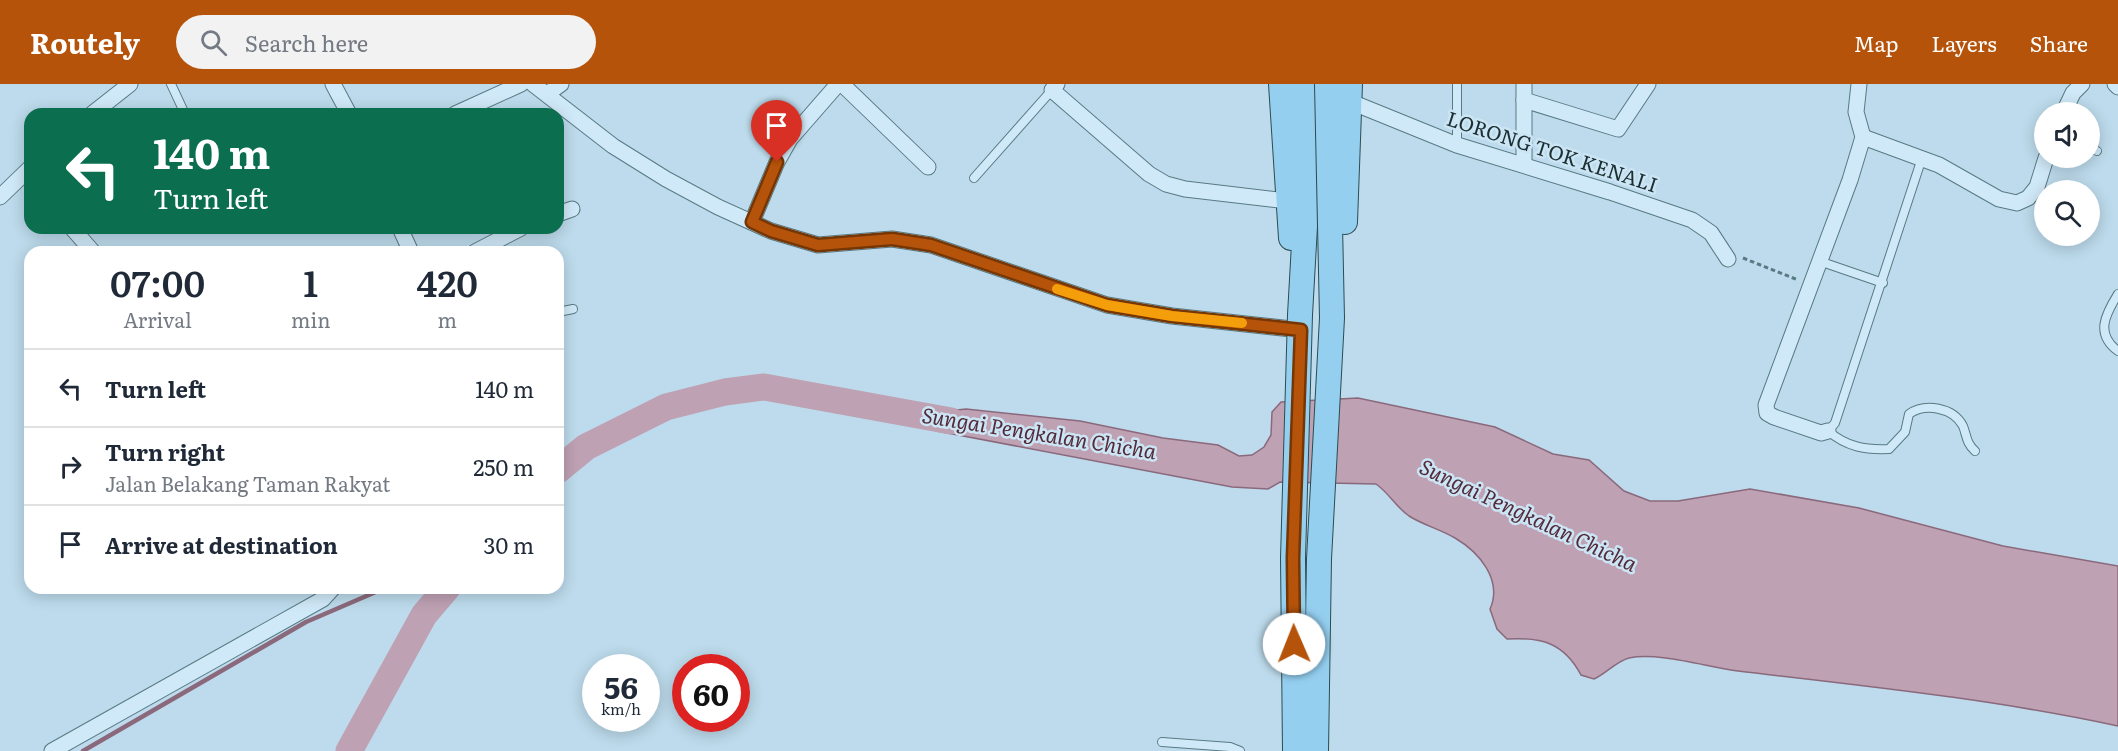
<!DOCTYPE html>
<html lang="en">
<head>
<meta charset="utf-8">
<style>
  body { margin:0; font-family:Literata,serif; background:#f2f2f3; color:#1f2937; height:100vh; display:flex; flex-direction:column; font-size:22px; white-space:nowrap }
  * { box-sizing:border-box; margin:0 }
  p { font-size:20px; color:#747a83 }
  .icon { flex:none; width:33px; height:33px; fill:none; stroke:currentColor; stroke-width:2; stroke-linecap:round; stroke-linejoin:round }
  .map { position:relative; flex:1; overflow:hidden }
  .panel { position:absolute; left:24px; top:162px; width:540px; height:348px; display:flex; flex-direction:column; background:#fff; border-radius:18px; box-shadow:0 3px 15px #0003 }
  .panel>* { flex:none }
  .hud { position:absolute; left:24px; top:24px; width:540px; height:126px; border-radius:18px; box-shadow:0 3px 15px #0003; background:#0b6e4f; color:#fff; overflow:hidden }
  .tools { position:absolute; left:2034px; top:18px; display:grid; gap:12px }
  .tools a { display:grid; place-items:center; width:66px; height:66px; border-radius:50%; background:#fff; box-shadow:0 3px 15px #0003; font-size:30px }
  .speed { position:absolute; left:582px; top:570px; display:flex; gap:12px; font-size:30px; font-weight:700; text-align:center }
  .speed>* { display:grid; place-content:center; width:78px; height:78px; border-radius:50%; background:#fff; box-shadow:0 3px 15px #0003; line-height:1 }
  .speed small { font-size:15px; font-weight:400 }
  .speed .limit { border:9px solid #d22; background:#fff; color:#111 }
  .pin { position:absolute; display:grid; place-items:center; width:51px; height:51px; color:#fff; margin:-62px -26px; border-radius:50% 50% 50% 0; rotate:-45deg; box-shadow:0 0 6px #0007 }
  .pin .icon { rotate:45deg }
  .me { position:absolute; width:66px; margin:-33px; rotate:359deg; stroke-linejoin:round; filter:drop-shadow(0 0 4px #0008) }
  .turn { display:flex; align-items:center; gap:21px; height:126px; padding:0 30px; font-size:27px }
  .turn .icon { width:78px; height:78px; stroke-width:2.5 }
  .turn b { display:block; font-size:42px; line-height:51px }
  .eta { display:flex; justify-content:space-evenly; align-items:center; height:102px; text-align:center }
  .eta b { font-size:36px; font-weight:600; line-height:42px }
  ul { padding:0; list-style:none }
  li { display:flex; align-items:center; gap:18px; height:78px; padding:0 30px; border-top:2px solid #e0e1e3 }
  li div { flex:1 }
  li b { display:block; font-size:22px }
  li em { font-style:normal }
  header { display:flex; align-items:center; gap:36px; box-sizing:border-box; height:84px; padding:0 30px; background:#b45309; color:#fff }
  header strong { font-size:28px }
  nav { display:flex; gap:33px; margin-inline-start:auto; font-size:21px }
  .search { width:420px; height:54px; background:#f2f2f3; display:flex; align-items:center; gap:15px; box-sizing:border-box; padding:0 21px; border-radius:33px; color:#747a83; font-size:22px }
  .map>svg:first-child { display:block }
  .water { fill:#bea1b3; stroke:#8b697c; stroke-width:1.5 }
  .lines { fill:none; stroke-linecap:round; stroke-linejoin:round }
  .stream { stroke:#8b697c; stroke-width:4.5 }
  .river { stroke:#bea1b3; stroke-width:27 }
  .lane-casing { stroke:#577a83; stroke-width:10 }
  .street-casing { stroke:#577a83; stroke-width:17 }
  .primary-casing { stroke:#2c4c51; stroke-width:26 }
  .path { stroke:#577a83; stroke-width:3; stroke-dasharray:4.5 3; stroke-linecap:butt }
  .lane { stroke:#d0e9f8; stroke-width:8 }
  .street { stroke:#d0e9f8; stroke-width:15 }
  .primary { stroke:#94cff0; stroke-width:24 }
  .route-casing { stroke:#753606; stroke-width:15 }
  .route { stroke:#b45309; stroke-width:10 }
  .slow { stroke:#f59e0b; stroke-width:10 }
  .labels { text-anchor:middle; stroke-width:5; stroke-linejoin:round; paint-order:stroke }
  .street-label { font-size:20px; fill:#1b2f33; stroke:#cce5f4 }
  .water-label { font-size:21px; font-style:italic; fill:#532b3a; stroke:#cce5f4 }
</style>
</head>
<body>
<header>
<strong>Routely</strong>
<div class="search"><svg class="icon" aria-label="search" viewBox="0 0 24 24"><circle cx="10" cy="10" r="6"/><path d="M15 15l6 6"/></svg>Search here</div>
<nav><a>Map</a><a>Layers</a><a>Share</a></nav>
</header>
<div class="map">
<svg width="2118" height="667" viewBox="0 0 2118 667">
  <rect width="100%" height="100%" fill="#bddbec"/>
  <path class="water" d="M1358,314L1495,343L1553,370L1589,376L1624,407L1650,417H1678L1750,405L1859,424L2003,462L2118,482V642C1993,615 1865,602 1738,587C1707,583 1659,568 1629,574C1617,577 1605,590 1594,595L1581,591C1564,559 1542,553 1507,555L1497,545L1490,525C1503,496 1479,468 1455,454C1440,445 1423,441 1409,432C1396,423 1389,409 1376,400L1280,398L1268,405L1232,403L937,347L911,331L966,325L1080,337L1163,354L1218,361L1239,372L1252,371L1264,363L1271,351L1272,328L1281,318Z"/>
  <g class="lines">
    <path class="stream" d="M83,667L306,538L385,504"/>
    <g class="river">
      <path d="M558,386L586,363L666,323L725,308L764,303L951,337"/>
      <path d="M349,667L424,531L447,504"/>
    </g>
    <g class="lane-casing">
      <g id="lane">
        <path d="M171,0L185,30"/>
        <path d="M1457,0V61"/>
        <path d="M2090,64L2097,67"/>
        <path d="M1922,74L1835,339L1828,347C1847,363 1865,366 1889,365L1905,348L1909,330C1925,319 1953,323 1963,342C1967,352 1966,359 1975,367"/>
        <path d="M974,94L1052,6"/>
        <path d="M1819,177L1883,199"/>
        <path d="M2118,210C2105,231 2095,250 2118,267"/>
        <path d="M558,228L573,225"/>
        <path d="M1162,658L1230,663L1240,667"/>
      </g>
    </g>
    <g class="street-casing">
      <g id="street">
        <path d="M333,0L349,30"/>
        <path d="M533,0L613,62L666,95L718,123L771,147L818,161L892,155L931,161L1107,221L1172,232L1301,246"/>
        <path d="M842,0L928,83"/>
        <path d="M1057,0L1052,6L1149,90L1166,100L1185,105L1287,117"/>
        <path d="M2115,0L2118,3"/>
        <path d="M547,10L561,0"/>
        <path d="M1524,16L1618,45L1648,0"/>
        <path d="M1351,18L1457,61L1610,108L1692,136L1711,149L1728,175"/>
        <path d="M2064,28L2073,9L2082,0"/>
        <path d="M92,30L130,0"/>
        <path d="M455,30L521,0"/>
        <path d="M1863,53L1939,81L1999,115L2017,119L2028,114L2037,103L2046,74"/>
        <path d="M1524,81V0"/>
        <path d="M0,113L30,84"/>
        <path d="M558,130L572,125"/>
        <path d="M752,138L777,78L790,55L838,0"/>
        <path d="M72,144L93,168"/>
        <path d="M400,144L411,168"/>
        <path d="M475,168L521,144"/>
        <path d="M1828,347L1821,349L1774,333L1767,329L1766,321L1850,96L1863,53L1856,28L1859,0"/>
        <path d="M52,667L323,515L333,504"/>
      </g>
    </g>
    <g class="primary-casing">
      <g id="primary">
        <path d="M1281,0L1291,154"/>
        <path d="M1345,138L1350,0"/>
        <path d="M1295,667L1293,474L1300,231L1305,142L1302,0"/>
        <path d="M1316,667L1319,475L1332,234L1327,0"/>
      </g>
    </g>
    <path class="path" d="M1743,174L1798,196"/>
    <use href="#lane" class="lane"/>
    <use href="#street" class="street"/>
    <use href="#primary" class="primary"/>
  </g>
  <g class="lines">
    <g class="route-casing">
      <path id="route" d="M777,78L752,138L771,147L818,161L892,155L931,161L1107,221L1172,232L1301,246L1293,474L1294,560"/>
    </g>
    <use href="#route" class="route"/>
    <path class="slow" d="M1057,205L1107,221L1172,232L1242,239"/>
  </g>
  <g class="labels">
    <g class="street-label">
      <text transform="translate(1552 68) rotate(18)" y="7">LORONG TOK KENALI</text>
    </g>
    <g class="water-label">
      <text transform="translate(1039 350) rotate(9)" y="7">Sungai Pengkalan Chicha</text>
      <text transform="translate(1528 432) rotate(25)" y="7">Sungai Pengkalan Chicha</text>
    </g>
  </g>
</svg>
<div class="tools">
<a><svg class="icon" aria-label="sound" viewBox="0 0 24 24"><path d="M4 9h4l5-4v14l-5-4H4zM17 9q2 3 0 6"/></svg></a>
<a><svg class="icon" aria-label="search" viewBox="0 0 24 24"><circle cx="10" cy="10" r="6"/><path d="M15 15l6 6"/></svg></a>
</div>
<div class="speed"><div>56<small>km/h</small></div><div class="limit">60</div></div>
<div class="pin" style="left:777px;top:78px;background:#d93025"><svg class="icon" aria-label="arrive" viewBox="0 0 24 24"><path d="M6 21V4h12l-3 4 3 4H6"/></svg></div>
<svg class="me" style="left:1294px;top:560px" viewBox="-20 -20 40 40"><circle r="19" fill="#fff"/><path d="M0-13L10 11 0 6-10 11z" fill="#b45309"/></svg>
<div class="hud">
<div class="turn"><svg class="icon" aria-label="left" viewBox="0 0 24 24"><path d="M17 20v-9H6M10 6l-5 5 5 5"/></svg><div><b>140 m</b>Turn left</div></div>
</div>
<section class="panel">
<div class="eta">
<div><b>07:00</b><p>Arrival</p></div>
<div><b>1</b><p>min</p></div>
<div><b>420</b><p>m</p></div>
</div>
<ul>
<li><svg class="icon" aria-label="left" viewBox="0 0 24 24"><path d="M17 20v-9H6M10 6l-5 5 5 5"/></svg><div><b>Turn left</b></div><em>140 m</em></li>
<li><svg class="icon" aria-label="right" viewBox="0 0 24 24"><path d="M7 20v-9h11M14 6l5 5-5 5"/></svg><div><b>Turn right</b><p>Jalan Belakang Taman Rakyat</p></div><em>250 m</em></li>
<li><svg class="icon" aria-label="arrive" viewBox="0 0 24 24"><path d="M6 21V4h12l-3 4 3 4H6"/></svg><div><b>Arrive at destination</b></div><em>30 m</em></li>
</ul>
</section>
</div>
</body>
</html>
